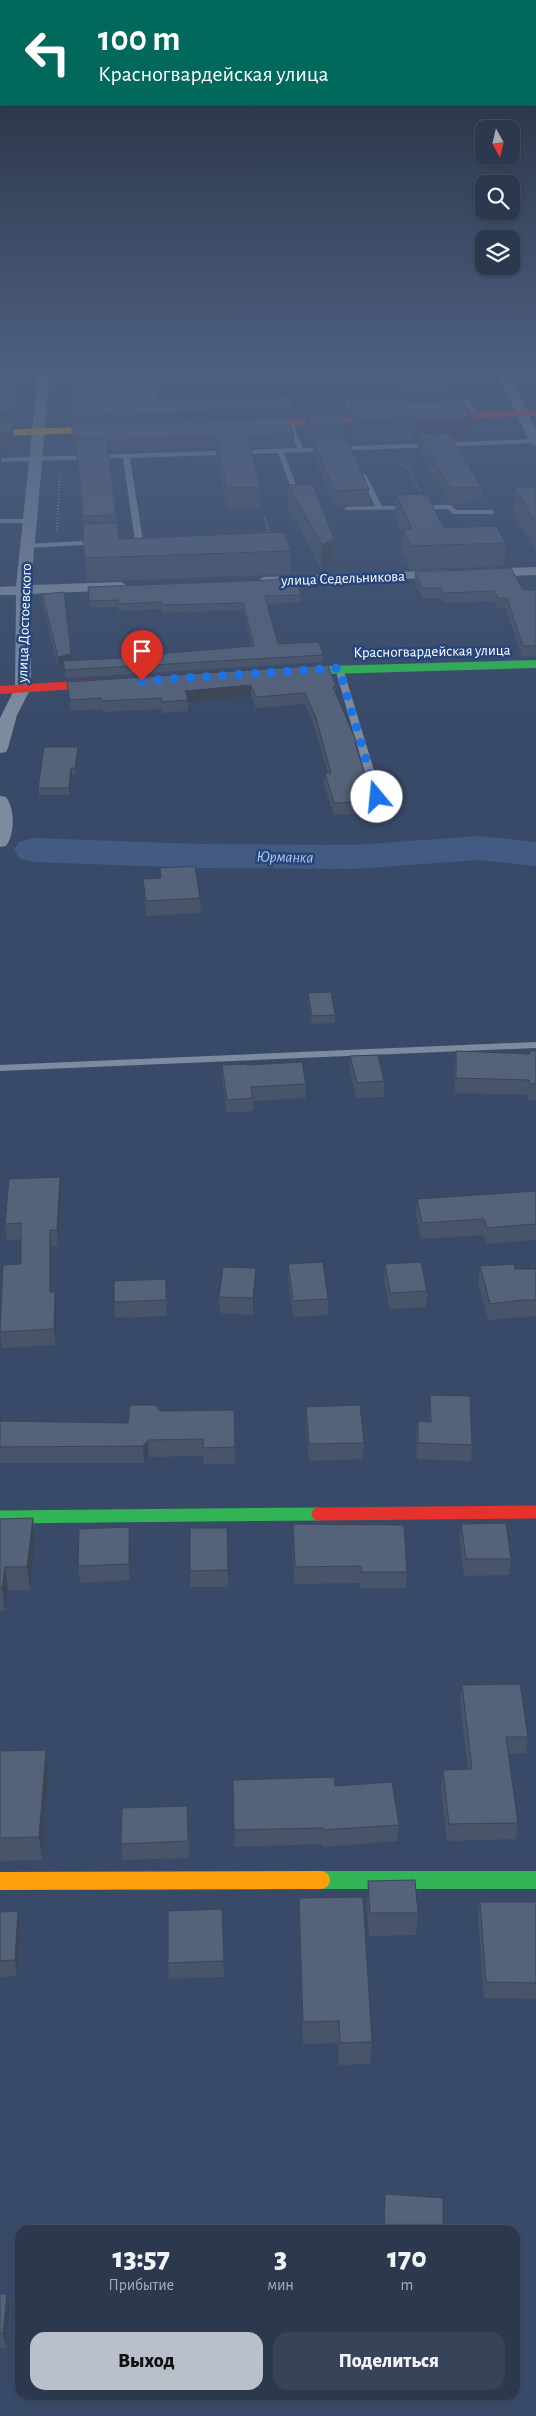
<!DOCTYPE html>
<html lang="ru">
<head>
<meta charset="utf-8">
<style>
  body { margin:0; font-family:"Alegreya Sans",sans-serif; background:#374358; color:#f1f3f6; height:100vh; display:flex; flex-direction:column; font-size:19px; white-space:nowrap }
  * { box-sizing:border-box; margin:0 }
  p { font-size:16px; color:#a6acb6 }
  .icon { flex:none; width:28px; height:28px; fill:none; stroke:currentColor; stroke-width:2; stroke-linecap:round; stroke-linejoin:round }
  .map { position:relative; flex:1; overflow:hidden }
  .panel { position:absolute; left:15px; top:2225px; width:505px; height:175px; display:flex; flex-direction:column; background:#2b384e; border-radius:15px; box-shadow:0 1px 4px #0004,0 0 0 1px #475266 }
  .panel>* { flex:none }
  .hud { position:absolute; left:0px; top:0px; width:536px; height:105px; box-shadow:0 1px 4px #0004,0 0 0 1px #475266; background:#00695c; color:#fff; overflow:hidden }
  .needle { width:32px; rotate:172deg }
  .controls { position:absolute; left:475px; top:120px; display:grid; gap:10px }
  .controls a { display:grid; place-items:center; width:45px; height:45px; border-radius:10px; background:#2b384e; box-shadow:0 1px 4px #0004,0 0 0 1px #475266; font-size:25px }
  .pin { position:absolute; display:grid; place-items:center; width:42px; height:42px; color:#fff; margin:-51px -21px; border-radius:50% 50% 50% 0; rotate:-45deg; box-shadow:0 0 5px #0007 }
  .pin .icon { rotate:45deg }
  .me { position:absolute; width:55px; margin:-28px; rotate:343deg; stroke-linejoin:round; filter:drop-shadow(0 0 4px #0008) }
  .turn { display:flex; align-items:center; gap:18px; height:105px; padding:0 15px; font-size:22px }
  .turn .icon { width:65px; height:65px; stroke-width:2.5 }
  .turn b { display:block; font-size:35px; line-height:42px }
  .eta { display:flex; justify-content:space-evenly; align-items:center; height:85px; text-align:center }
  .eta b { font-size:30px; font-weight:800; line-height:35px }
  .primary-button { display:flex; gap:10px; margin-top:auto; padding:10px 15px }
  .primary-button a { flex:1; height:58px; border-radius:15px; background:#bac0ca; color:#111; font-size:20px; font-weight:800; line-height:58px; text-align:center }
  .primary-button a+a { background:#374358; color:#f1f3f6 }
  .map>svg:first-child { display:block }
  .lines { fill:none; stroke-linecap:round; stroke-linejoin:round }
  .river { fill:#435b82; fill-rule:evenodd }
  .path { stroke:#7d8b9f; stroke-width:2; stroke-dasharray:1 2; stroke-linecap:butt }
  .lane { fill:#7d8b9f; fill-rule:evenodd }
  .street { fill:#7d8b9f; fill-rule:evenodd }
  .fast-far2 { stroke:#30b455; stroke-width:8 }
  .fast-far1 { stroke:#30b455; stroke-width:13 }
  .fast { stroke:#30b455; stroke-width:18 }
  .slow-far1 { stroke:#ff9f0a; stroke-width:6 }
  .slow { stroke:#ff9f0a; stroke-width:18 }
  .jam-far2 { stroke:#e5322d; stroke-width:6 }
  .jam-far1 { stroke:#e5322d; stroke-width:8 }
  .jam { stroke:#e5322d; stroke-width:13 }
  .wall { fill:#485469 }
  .shaded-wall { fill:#3b4555 }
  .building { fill:#54627a; stroke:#3b4555 }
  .route { stroke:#1a73e8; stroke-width:9; stroke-dasharray:0 16.2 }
  .labels { text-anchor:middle; stroke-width:5; stroke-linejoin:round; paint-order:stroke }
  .far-street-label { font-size:15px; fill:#fff; stroke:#25457c }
  .far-water-label { font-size:16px; font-style:italic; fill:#b4caed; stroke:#25457c }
</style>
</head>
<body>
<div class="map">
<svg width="536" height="2416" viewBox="0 0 536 2416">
  <rect width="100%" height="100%" fill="#394a68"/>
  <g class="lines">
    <path class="river" d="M479,836L536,842V866L479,860L354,869L200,868L33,862L19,858L14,850L19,842L33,838L200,844L354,845Z"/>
    <g class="path">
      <path d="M527,374L536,389"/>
      <path d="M397,464L409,468L420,491"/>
      <path d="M264,516L270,537"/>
      <path d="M57,530L60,473"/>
    </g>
    <g class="lane">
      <path d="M445,400H468L478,415L473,416L464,403H443Z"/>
      <path d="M289,420L292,422L303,448L535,439L536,443L284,453L296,485L293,487L290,485L278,453L130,458L143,541L139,543L135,541L123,458L0,462V458L297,448L286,422Z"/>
      <path d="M363,473L366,475L382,506L451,505L456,510H492L495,512L492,514H453L448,509L345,510V508L347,507L375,506L360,475Z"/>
      <path d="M0,519H28L32,521L28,523H0Z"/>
      <path d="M99,540H102V544L27,548L23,546L27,544Z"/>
      <path d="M336,666L343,668L382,797L380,799H374L372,797L335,668Z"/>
      <path d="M536,1042V1048L0,1071V1065Z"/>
    </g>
    <g class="street">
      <path d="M38,374H50L31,585L121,582L128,586L121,590L30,594L31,688L17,715L8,748L6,752L0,753V718L15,688L16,595H0V587L16,586Z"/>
      <path d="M498,374H509L536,430V447L530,443Z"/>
      <path d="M536,567V575L481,577L474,573L481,569Z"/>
      <path d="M448,570L455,574L453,577L264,585L257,581L264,577Z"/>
      <path d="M0,796L6,797C15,809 15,834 6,846L0,847Z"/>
    </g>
    <path class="fast-far2" d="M293,671L536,664"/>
    <path class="fast-far1" d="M0,1517L318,1514"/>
    <path class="fast" d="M321,1880H536"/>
    <path class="slow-far1" d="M0,433L108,429"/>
    <path class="slow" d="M0,1881L321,1880"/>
    <g class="jam-far2">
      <path d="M434,417L536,413"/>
      <path d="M251,424L388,419"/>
    </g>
    <path class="jam-far1" d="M0,690L105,683"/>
    <path class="jam" d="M318,1514L536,1512"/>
  </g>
  <g class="wall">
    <path d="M0,374H16L21,419L11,420L14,448L2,449V456L1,457V464L0,515Z"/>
    <path d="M85,374H155L158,399L293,409V416L72,424L71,377H85Z"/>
    <path d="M439,374H472L471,384L446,385L447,398L410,402L471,438L452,439L482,487L481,502L449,503L418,449V441L414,442L413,440L356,442L350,426L351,414H346L343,404V399L404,398L400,389V379L440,378Z"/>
    <path d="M306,414L343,423V437L369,489V504L334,506L313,454V446H310L305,435Z"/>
    <path d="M72,425L294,435V446L250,447L260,487V509L227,510L216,457V448L109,452L119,539L291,551V574L87,582L85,564L83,530L76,450H73Z"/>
    <path d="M288,485L334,539V562L321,568L288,507Z"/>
    <path d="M536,487V552L513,513L515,488Z"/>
    <path d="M396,495L444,528L506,543L504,566L410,570L402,553L403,535L395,518Z"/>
    <path d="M415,572L523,590H536V656L522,657L506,608H498L494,601L443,603L440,598H422L415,581Z"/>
    <path d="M88,587L301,595V602L267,604L278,644L323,655V662L66,678L64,666L58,667L42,603V594L72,660L144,657V655L252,647L243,610L163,613L162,609L119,611L118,607L90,608Z"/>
    <path d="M67,682L336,687V693L357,743V750L370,790V802H367V813L334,815L324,785L325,773H328L315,729L305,704L256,708L251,696L188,702V711L162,713L161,709L103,712L102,709L71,711L68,693Z"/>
    <path d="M78,754L76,775H72L70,795H39L38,788Z"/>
    <path d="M160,868L200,898L201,913L146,916L144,893L143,879L160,878Z"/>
    <path d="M308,993L335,1015V1023L312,1024L308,1001Z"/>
    <path d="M456,1051L529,1054L530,1051H536V1100H528L527,1095L455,1093L454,1067Z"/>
    <path d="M350,1056L384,1081V1097L356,1098L350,1072Z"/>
    <path d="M222,1065H247L306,1084V1098L253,1101V1111L227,1113L222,1078Z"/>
    <path d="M536,1191V1240L486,1244L483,1235L421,1239L416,1215L417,1199Z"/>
    <path d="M61,1193L58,1246H51V1292L56,1308V1345L2,1348L0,1332L21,1264V1239L7,1240L5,1224Z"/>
    <path d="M288,1264L328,1299V1315L293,1317L288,1280Z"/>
    <path d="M385,1264L427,1291L426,1307L390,1309L384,1280Z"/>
    <path d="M480,1266L515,1269H536V1316L522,1317L488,1320L478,1283Z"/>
    <path d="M166,1279L167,1316L115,1318L114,1302Z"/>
    <path d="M256,1284L253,1315L220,1313L219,1297Z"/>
    <path d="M430,1395L472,1445L471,1461L417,1459L416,1438L418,1421L429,1422Z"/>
    <path d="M306,1407L364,1443L363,1459L309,1461L306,1423Z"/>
    <path d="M234,1410L235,1464H204L203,1456L149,1457L144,1463H0V1421L128,1423L160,1411Z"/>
    <path d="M33,1518L35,1542L30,1590H8L5,1611H0V1519Z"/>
    <path d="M293,1524L407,1572L406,1588H360V1583L294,1584Z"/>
    <path d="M461,1524L511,1559L509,1575L464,1576L460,1540Z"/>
    <path d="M129,1527L130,1544V1580L80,1583L78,1566Z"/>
    <path d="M227,1528L228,1587H190V1571Z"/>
    <path d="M462,1685L528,1737L526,1753L508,1754L518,1823L516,1839L447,1841L441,1787L443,1770L468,1769L460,1702Z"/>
    <path d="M46,1750L49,1773L42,1860L0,1861V1751Z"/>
    <path d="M233,1780L335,1786L399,1825L397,1841L323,1847L322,1844L235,1847Z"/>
    <path d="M188,1822L189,1858L123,1860L121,1844Z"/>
    <path d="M368,1881L418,1913L416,1935L369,1936L367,1904Z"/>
    <path d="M299,1898L372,2042L370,2064L339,2065L338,2043L303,2044L299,1920Z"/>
    <path d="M480,1902H536V1999L484,1998L478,1918Z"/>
    <path d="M222,1909L224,1977L169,1979L168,1963Z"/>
    <path d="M0,1912L20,1927L17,1976L0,1977Z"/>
    <path d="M385,2194L443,2230H383Z"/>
    <path d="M0,2294L10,2309L6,2348H0Z"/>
  </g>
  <g class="shaded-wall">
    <path d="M448,388L447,398L407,402V392Z"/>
    <path d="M11,411L12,427L0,429V413Z"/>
    <path d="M472,417L471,438L423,441L419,434L418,441L414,442L415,421Z"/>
    <path d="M13,432L14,448L2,449V456L1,457V464L0,515V433Z"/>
    <path d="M334,539V562L321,568L322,545Z"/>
    <path d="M71,654L72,665L63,661L64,666L58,667V657Z"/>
    <path d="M251,685V696L188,702L185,691Z"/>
    <path d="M78,747V754L76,775L75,768Z"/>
    <path d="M71,768L72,775L70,795L69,788Z"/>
    <path d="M60,1177L61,1193L58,1246L57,1230Z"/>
    <path d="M50,1230L51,1246V1309L50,1292Z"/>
    <path d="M256,1268V1284L253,1315V1298Z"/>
    <path d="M55,1292L56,1308V1345L54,1329Z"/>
    <path d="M148,1440L149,1457L144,1463L143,1446Z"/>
    <path d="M33,1518L35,1542L30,1590L27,1567Z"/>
    <path d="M129,1527L130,1544V1580L129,1564Z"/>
    <path d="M5,1567L8,1590L5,1611L2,1588Z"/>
    <path d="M46,1750L49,1773L42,1860L39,1837Z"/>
    <path d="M18,1911L20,1927L17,1976L15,1960Z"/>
    <path d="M7,2294L10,2309L6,2348L3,2333Z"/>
  </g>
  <g class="building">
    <path d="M0,374H16L19,404H10L11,411L0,413Z"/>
    <path d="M86,374H155L158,399L290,397L293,409L72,417L71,377H86Z"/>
    <path d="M442,378L448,388L407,392L400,379Z"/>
    <path d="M406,397L410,402L452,400L453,401L351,405V408L346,409L343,399Z"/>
    <path d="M462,401L472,417L415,421L414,419L357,421L351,405Z"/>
    <path d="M338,413L343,423L310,425L306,414Z"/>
    <path d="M287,417L294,435L247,436V434L107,441V439L76,440V442V438H72V425Z"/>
    <path d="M0,422H12L13,432L0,433V440Z"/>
    <path d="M448,433L482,487L450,488L419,434Z"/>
    <path d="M247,434L260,487L227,488L216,435Z"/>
    <path d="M346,437L369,489L334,491L313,439Z"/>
    <path d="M107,439L116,515L83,516L76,440Z"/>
    <path d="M313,484L334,539L322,545L288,485Z"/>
    <path d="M536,487V523L515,488Z"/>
    <path d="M427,494L444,528L496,526L506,543L411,546L403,530L412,529L396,495Z"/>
    <path d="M117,523L119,539L284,532L291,551L85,558L83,540L84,524Z"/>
    <path d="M511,568L523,590H536V646H523L507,598H498L494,591L443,593L441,588H422L415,572Z"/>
    <path d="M296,579L301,595L265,596L278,644L319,642L323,655L65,670L63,661L144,657V655L254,646L243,603L162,605V602L118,604V600L89,601L88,587Z"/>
    <path d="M64,592L71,654L58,657L42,594Z"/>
    <path d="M328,665L336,687H333L357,743H355L370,790H363L367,802L334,803L325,773H331L316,718L305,693L256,697L251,685L185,691L188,700L162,702L161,698L102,701L101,698L70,700L67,682Z"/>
    <path d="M44,747H78L75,768H71L69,788H38Z"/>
    <path d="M195,866L200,898L146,901L143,879L161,878L160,868Z"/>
    <path d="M331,992L335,1015L312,1016L308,993Z"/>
    <path d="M456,1051L530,1054V1051H536V1084H530L529,1080L456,1078Z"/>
    <path d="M378,1055L384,1081L357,1083L350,1056Z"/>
    <path d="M302,1062L306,1084L251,1087L253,1098L227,1100L222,1065L247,1064V1065Z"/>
    <path d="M60,1177L57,1230H50V1292H55L54,1329L0,1332L3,1265L21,1264V1223L5,1224L9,1179Z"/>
    <path d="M536,1191V1224L487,1228L484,1219L422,1223L417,1199Z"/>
    <path d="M323,1262L328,1299L293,1301L288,1264Z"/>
    <path d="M421,1262L427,1291L390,1293L385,1264Z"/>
    <path d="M514,1264L515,1269H536V1300H524L490,1304L480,1266Z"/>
    <path d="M223,1267L256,1268L253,1298L219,1297Z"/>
    <path d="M166,1279V1300L114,1302V1281Z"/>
    <path d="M430,1395L470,1396L472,1445L418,1443V1421L431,1422Z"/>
    <path d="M130,1405H156L160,1411L234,1410L235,1447L203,1448V1439L148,1440L143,1446L0,1447V1421L128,1423Z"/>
    <path d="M360,1405L364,1443L309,1444L306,1407Z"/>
    <path d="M33,1518L27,1567H5L2,1588H0V1519Z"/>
    <path d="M506,1523L511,1559H466L461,1524Z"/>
    <path d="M293,1524L404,1525L407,1572H361V1566L295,1567Z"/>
    <path d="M129,1527V1564L78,1566L79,1529Z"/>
    <path d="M190,1528H227L228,1570L190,1571Z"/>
    <path d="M520,1684L528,1737H506L518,1823L449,1824L443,1770L472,1769L462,1685Z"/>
    <path d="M46,1750L39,1837L0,1838V1751Z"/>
    <path d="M334,1777L335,1786L392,1782L399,1825L323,1830V1828L234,1830L233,1780Z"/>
    <path d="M187,1806L188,1841L121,1844L122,1808Z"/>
    <path d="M415,1880L418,1913H370L368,1881Z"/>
    <path d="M363,1897L372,2042L340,2043L339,2021L303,2022L299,1898Z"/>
    <path d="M480,1902H536V1983L486,1982Z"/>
    <path d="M222,1909L224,1961L168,1963V1911Z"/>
    <path d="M18,1911L15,1960L0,1961V1912Z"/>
    <path d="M385,2194L443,2198V2230H384Z"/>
    <path d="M0,2294H7L3,2333H0Z"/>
  </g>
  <linearGradient id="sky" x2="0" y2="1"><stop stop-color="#1f2939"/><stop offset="0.52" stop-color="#4e6080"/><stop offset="1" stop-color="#4e6080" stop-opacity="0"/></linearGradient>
  <rect width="536" height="713" fill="url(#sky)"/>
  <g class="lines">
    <path class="route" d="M142,681L339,668L377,797"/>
  </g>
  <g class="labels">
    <g class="far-street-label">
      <text transform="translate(343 578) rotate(-2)" y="5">улица Седельникова</text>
      <text transform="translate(24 623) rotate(-88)" y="5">улица Достоевского</text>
      <text transform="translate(432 651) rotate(-1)" y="5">Красногвардейская улица</text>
    </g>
    <g class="far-water-label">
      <text transform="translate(285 856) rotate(1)" y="6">Юрманка</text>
    </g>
  </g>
</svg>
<div class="controls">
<a><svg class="needle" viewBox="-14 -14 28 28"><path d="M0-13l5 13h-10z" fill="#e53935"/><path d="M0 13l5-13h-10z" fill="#a6acb6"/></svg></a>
<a><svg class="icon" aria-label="search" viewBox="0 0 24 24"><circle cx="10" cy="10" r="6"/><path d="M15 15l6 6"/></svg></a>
<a><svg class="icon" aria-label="layers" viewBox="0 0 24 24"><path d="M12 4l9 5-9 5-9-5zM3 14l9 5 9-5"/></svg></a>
</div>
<div class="pin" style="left:142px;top:681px;background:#d93025"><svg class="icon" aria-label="arrive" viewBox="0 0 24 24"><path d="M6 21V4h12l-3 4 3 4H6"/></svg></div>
<svg class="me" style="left:377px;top:797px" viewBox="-20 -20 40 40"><circle r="19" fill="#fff"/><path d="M0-13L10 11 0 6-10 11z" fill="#1a73e8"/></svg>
<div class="hud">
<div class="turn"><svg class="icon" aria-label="left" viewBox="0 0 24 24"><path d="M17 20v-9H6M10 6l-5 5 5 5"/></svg><div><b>100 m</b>Красногвардейская улица</div></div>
</div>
<section class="panel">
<div class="eta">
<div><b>13:57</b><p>Прибытие</p></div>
<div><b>3</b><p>мин</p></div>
<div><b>170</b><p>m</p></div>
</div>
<div class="primary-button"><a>Выход</a><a>Поделиться</a></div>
</section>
</div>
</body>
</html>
